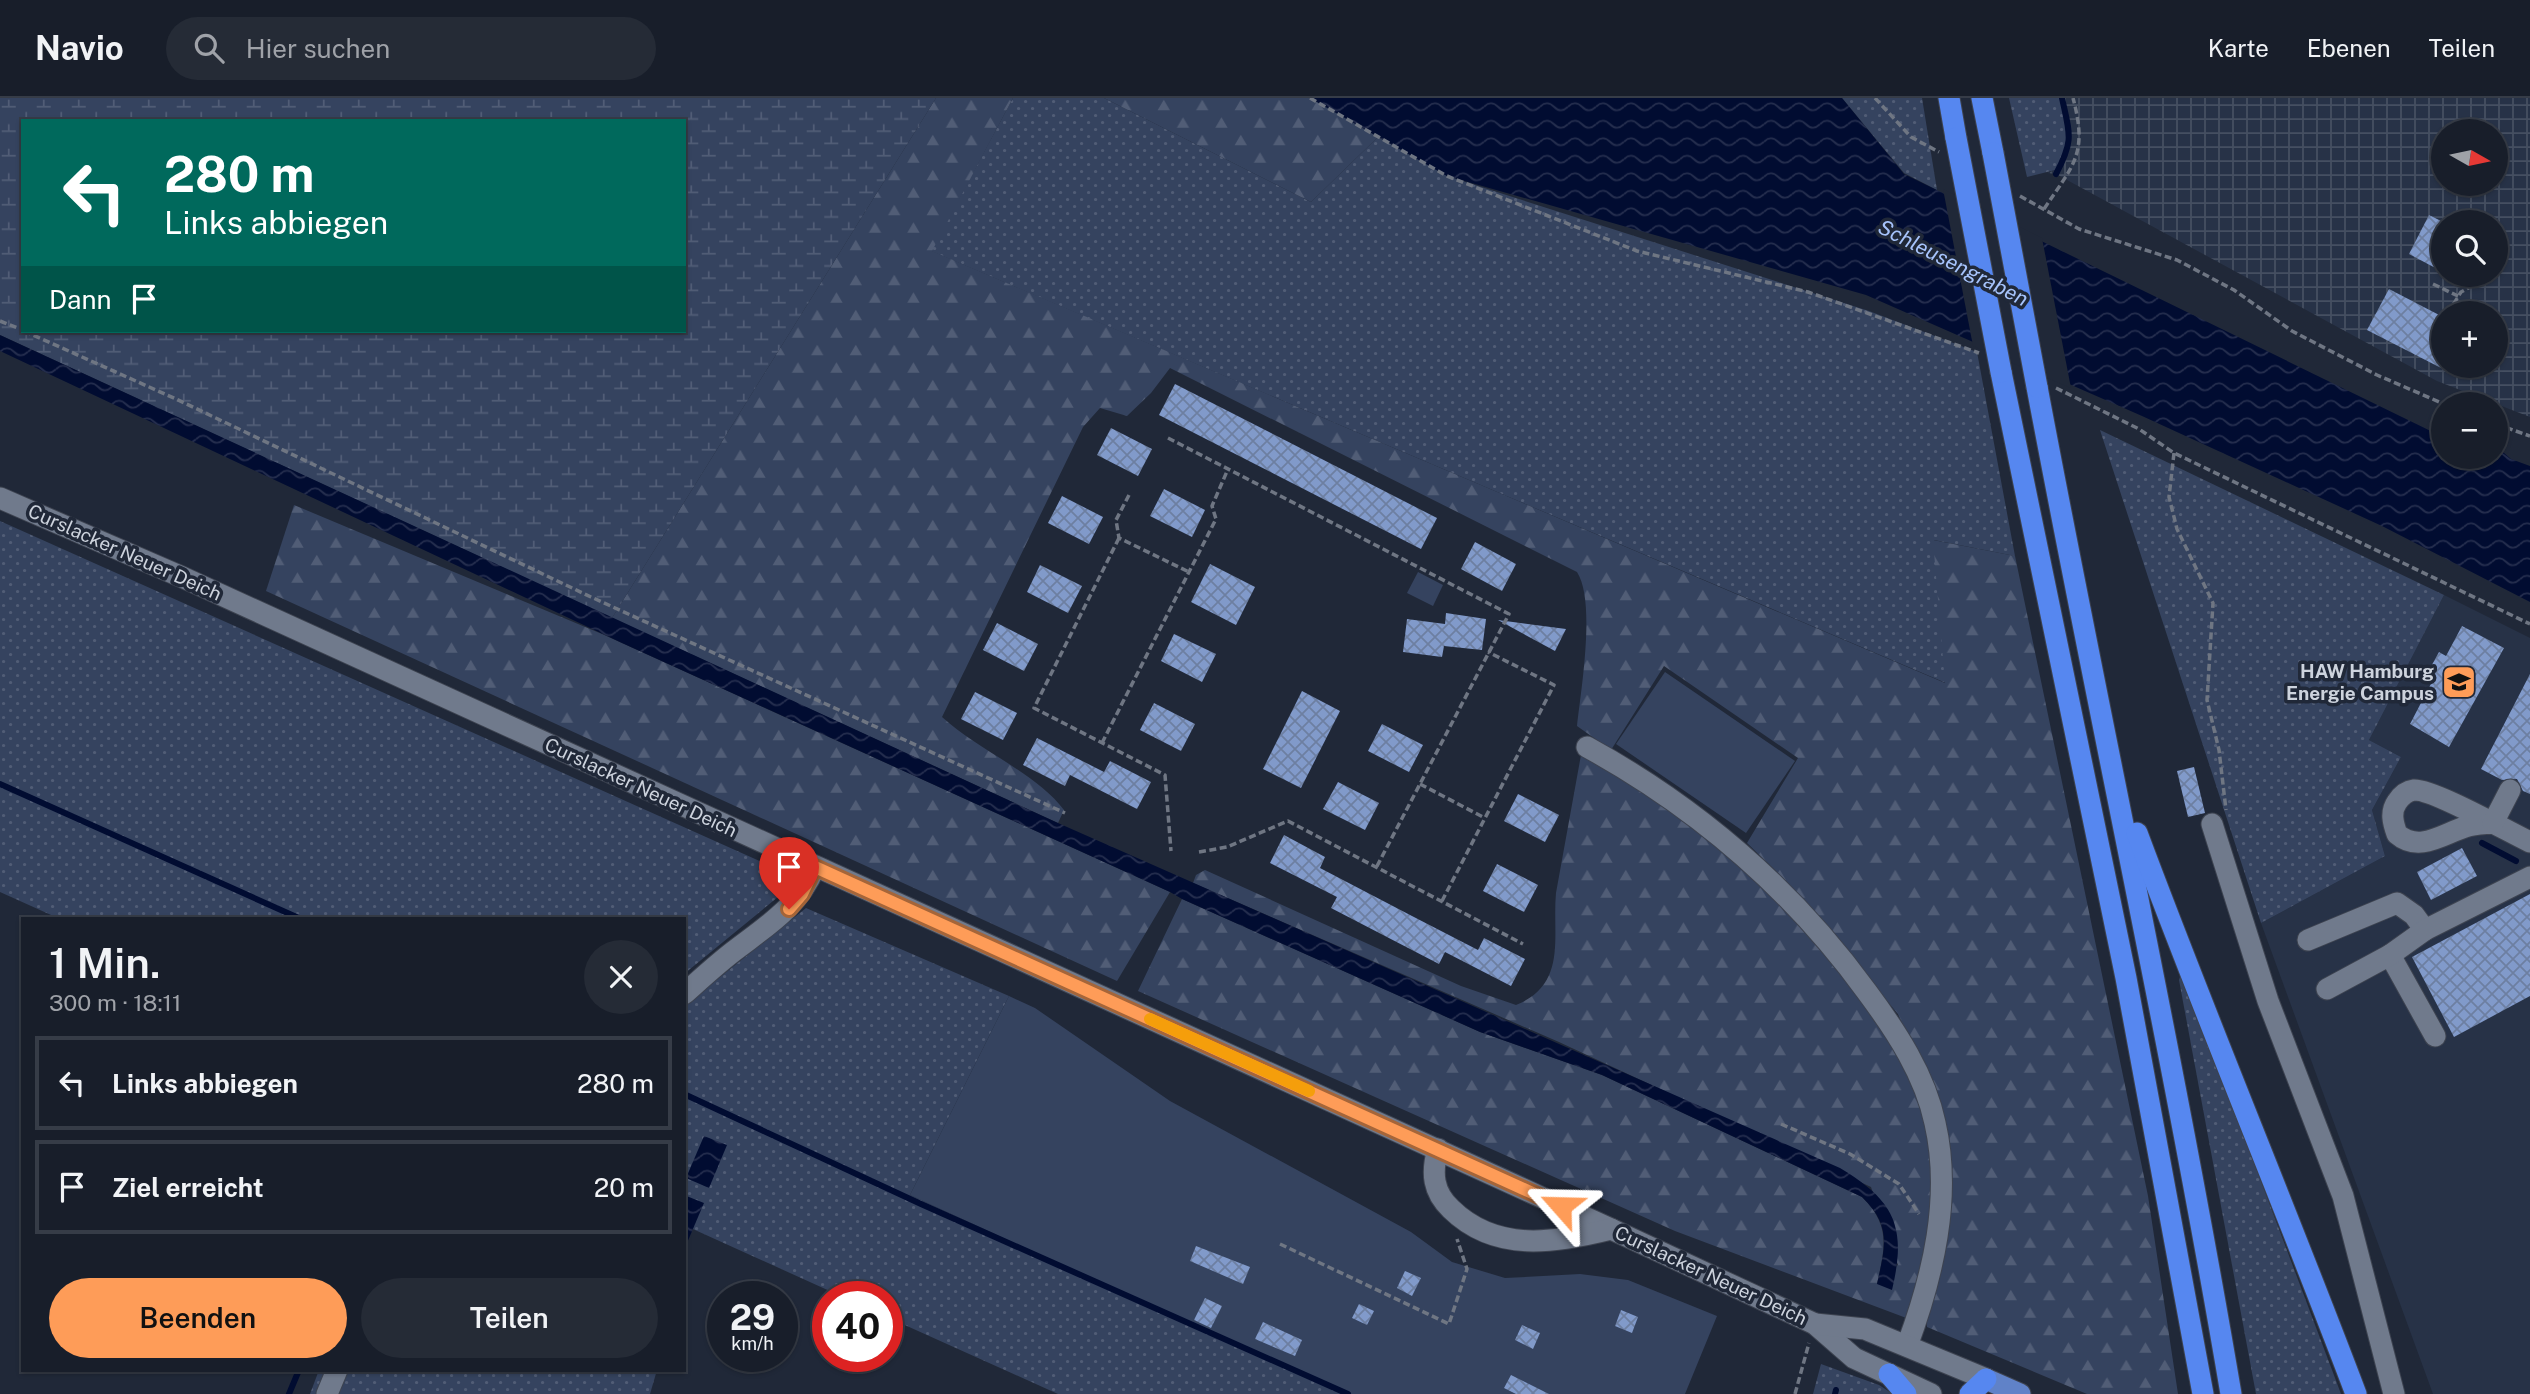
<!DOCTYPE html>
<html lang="de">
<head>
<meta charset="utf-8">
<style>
  body { margin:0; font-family:"Public Sans",sans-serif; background:#252b36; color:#f1f3f6; height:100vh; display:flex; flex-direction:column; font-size:26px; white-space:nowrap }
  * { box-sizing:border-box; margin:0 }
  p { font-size:23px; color:#9fa2a8 }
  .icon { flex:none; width:38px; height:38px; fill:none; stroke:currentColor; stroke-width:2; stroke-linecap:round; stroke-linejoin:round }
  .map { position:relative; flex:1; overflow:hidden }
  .details { position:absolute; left:21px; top:819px; width:665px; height:455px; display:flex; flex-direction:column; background:#181e2a; border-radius:0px; box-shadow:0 2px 5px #0004,0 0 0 2px #363c47 }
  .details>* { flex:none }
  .hud { position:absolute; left:21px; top:21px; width:665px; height:214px; border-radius:0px; box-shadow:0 2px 5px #0004,0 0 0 2px #363c47; background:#00695c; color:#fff; overflow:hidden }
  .needle { width:46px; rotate:99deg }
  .fabs { position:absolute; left:2431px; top:21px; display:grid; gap:14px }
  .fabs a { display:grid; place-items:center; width:77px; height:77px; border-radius:50%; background:#181e2a; box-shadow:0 2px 5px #0004,0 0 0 2px #363c47; font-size:35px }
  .speed { position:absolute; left:707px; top:1183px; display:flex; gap:14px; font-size:35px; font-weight:700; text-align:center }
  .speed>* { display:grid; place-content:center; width:91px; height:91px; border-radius:50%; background:#181e2a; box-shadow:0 2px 5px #0004,0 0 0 2px #363c47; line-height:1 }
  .speed small { font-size:18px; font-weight:400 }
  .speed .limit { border:10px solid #d22; background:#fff; color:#111 }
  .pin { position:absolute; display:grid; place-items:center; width:60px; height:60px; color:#fff; margin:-72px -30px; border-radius:50% 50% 50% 0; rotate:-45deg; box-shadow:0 0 7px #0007 }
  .pin .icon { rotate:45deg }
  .me { position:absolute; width:77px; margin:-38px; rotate:295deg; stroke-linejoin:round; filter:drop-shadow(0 0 5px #0008) }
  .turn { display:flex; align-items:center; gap:24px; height:147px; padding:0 28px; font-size:32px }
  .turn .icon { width:91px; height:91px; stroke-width:2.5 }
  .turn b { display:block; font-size:49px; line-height:60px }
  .then { display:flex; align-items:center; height:66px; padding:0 28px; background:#0003; gap:14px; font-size:26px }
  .round { display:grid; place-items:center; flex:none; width:74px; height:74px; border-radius:37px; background:#252b36 }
  .headline { display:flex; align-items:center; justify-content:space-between; height:119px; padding:0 28px }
  h1 { font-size:42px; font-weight:600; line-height:52px }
  .primary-button { display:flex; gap:14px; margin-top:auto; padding:14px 28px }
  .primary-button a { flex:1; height:80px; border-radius:42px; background:#fe9c58; color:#111; font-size:28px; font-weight:600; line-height:80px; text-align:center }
  .primary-button a+a { background:#252b36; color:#f1f3f6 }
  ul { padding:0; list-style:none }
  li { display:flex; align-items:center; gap:21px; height:94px; margin:0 14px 10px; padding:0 14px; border:4px solid #363c47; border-radius:0px }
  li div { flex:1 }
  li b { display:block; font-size:26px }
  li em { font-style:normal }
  header { display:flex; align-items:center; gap:42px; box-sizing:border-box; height:98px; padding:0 35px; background:#181e2a; border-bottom:2px solid #363c47 }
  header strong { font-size:33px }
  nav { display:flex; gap:38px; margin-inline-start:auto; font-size:24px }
  .search { width:490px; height:63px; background:#252b36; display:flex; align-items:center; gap:18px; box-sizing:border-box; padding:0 24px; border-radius:38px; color:#9fa2a8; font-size:26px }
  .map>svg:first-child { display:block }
  .built { fill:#273247 }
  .industrial { fill:url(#industrial-grid); fill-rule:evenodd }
  .grass { fill:url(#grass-dots) }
  .forest { fill:url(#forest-firs) }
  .wetland { fill:url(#wetland-marsh); fill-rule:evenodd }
  .green { fill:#35435f }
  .water { fill:url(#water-waves) }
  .pier { fill:#202838 }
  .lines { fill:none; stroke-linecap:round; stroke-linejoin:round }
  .stream { stroke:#010c31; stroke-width:6 }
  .building { fill:url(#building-cross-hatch) }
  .minor-casing { stroke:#3d4350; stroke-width:23 }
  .major-casing { stroke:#3d4350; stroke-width:23 }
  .highway-casing { stroke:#3d4350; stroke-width:23 }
  .path { stroke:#6f7683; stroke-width:3.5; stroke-dasharray:7 3.5; stroke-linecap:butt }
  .minor { stroke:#707a8c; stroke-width:21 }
  .major { stroke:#6082c8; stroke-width:21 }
  .highway { stroke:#5687f0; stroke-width:21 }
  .highway-bridge-casing { stroke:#3d4350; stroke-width:23; stroke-linecap:butt }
  .highway-bridge { stroke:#5687f0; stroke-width:21 }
  .route-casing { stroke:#a56539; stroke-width:18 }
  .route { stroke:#fe9c58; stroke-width:12 }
  .slow { stroke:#f59e0b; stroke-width:12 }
  .labels { text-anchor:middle; stroke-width:7; stroke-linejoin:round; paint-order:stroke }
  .street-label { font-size:19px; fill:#cdd3dd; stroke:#202838 }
  .poi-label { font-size:19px; font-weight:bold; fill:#cdd3dd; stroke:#202838; text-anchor:end }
  .water-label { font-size:21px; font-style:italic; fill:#a6c3fb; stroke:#202838 }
</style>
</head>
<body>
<header>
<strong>Navio</strong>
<div class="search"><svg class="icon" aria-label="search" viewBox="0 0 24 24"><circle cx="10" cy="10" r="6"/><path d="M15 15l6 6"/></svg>Hier suchen</div>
<nav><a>Karte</a><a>Ebenen</a><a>Teilen</a></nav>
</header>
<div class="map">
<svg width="2530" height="1296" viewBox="0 0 2530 1296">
  <defs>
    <pattern id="industrial-grid" width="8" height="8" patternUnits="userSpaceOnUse" patternTransform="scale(1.75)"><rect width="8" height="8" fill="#273247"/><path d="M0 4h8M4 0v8" fill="none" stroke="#454f61"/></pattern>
    <pattern id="grass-dots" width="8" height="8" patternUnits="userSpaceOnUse" patternTransform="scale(1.75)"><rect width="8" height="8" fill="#35435f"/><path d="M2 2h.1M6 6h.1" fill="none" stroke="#515d76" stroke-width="1.8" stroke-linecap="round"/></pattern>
    <pattern id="forest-firs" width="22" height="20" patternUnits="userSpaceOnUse" patternTransform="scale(1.75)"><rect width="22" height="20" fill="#35435f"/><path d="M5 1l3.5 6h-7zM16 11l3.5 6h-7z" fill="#515d76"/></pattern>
    <pattern id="wetland-marsh" width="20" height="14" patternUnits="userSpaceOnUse" patternTransform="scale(1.75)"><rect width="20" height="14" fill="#35435f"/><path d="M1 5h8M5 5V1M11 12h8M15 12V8" fill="none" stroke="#515d76"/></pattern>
    <pattern id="water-waves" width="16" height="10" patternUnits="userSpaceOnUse" patternTransform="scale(1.75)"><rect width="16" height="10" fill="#010c31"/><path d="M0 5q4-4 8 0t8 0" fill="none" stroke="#252e4e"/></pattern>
    <pattern id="building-cross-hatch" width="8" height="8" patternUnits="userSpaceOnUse" patternTransform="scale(1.75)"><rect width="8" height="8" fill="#819aca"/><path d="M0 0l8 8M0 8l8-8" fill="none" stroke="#6d7fa1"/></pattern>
  </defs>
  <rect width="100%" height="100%" fill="#202838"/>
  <path class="built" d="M2444,497L2530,540V1296H2433L2261,825L2385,758L2372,712L2401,659L2369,642Z"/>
  <path class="industrial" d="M2062,0H2530V319L2437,283L2056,76L2047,75L2059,71L2069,29ZM2443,33H2496V86H2443ZM2443,124H2496V177H2443ZM2443,215H2496V268H2443Z"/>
  <g class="grass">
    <path d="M1013,0H1104L1311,104L1378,39L1447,78L1869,213L1977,254L2015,458L1934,442L1946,585L931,153Z"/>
    <path d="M1842,0H1922L1937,92L1904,75Z"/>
    <path d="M2009,0H2062C2069,30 2074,43 2059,71L2027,79Z"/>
    <path d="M2100,332L2444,497L2369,642L2401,659L2372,712L2385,758L2261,825Z"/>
    <path d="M0,423L800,781L684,876V821H60L0,794Z"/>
    <path d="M806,810L1009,898L910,1097L1343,1296H1058L887,1219V1199H843L684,1127V908Z"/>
    <path d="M2182,873L2341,1296H2256L2179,882Z"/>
    <path d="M1821,1266L1879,1287L1893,1296H1813Z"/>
    <path d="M319,1272H657L650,1296H310Z"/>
  </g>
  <g class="forest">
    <path d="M936,0H1013L932,153L1945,585L1933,442L2015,458L2148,1098L2178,1296H2087L1927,1229V1209L1948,1082L1924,974L1898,916L1784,781L1747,745L1798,660L1664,568L1611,652L1577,628C1581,592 1596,503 1577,474L1170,270L1151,295L1127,318L1100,310L1083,329L942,619C978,652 1036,675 1064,712L1058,725L612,520Z"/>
    <path d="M1104,0H1310L1378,39L1311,104Z"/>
    <path d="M294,407L602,536L1170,794L1117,883L266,493Z"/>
    <path d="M1581,657L1703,728L1823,846L1898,952L1927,1024L1934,1115L1909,1221L1675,1133L1138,893L1182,801L1480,934L1602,977L1862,1099C1891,1128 1885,1149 1877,1186L1898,1167L1871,1089L1559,944L1193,785L1196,777L1205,772L1461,888L1516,907C1568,886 1552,838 1556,795Z"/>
  </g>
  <path class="wetland" d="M0,0H936L612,520L0,237ZM23,23H684V233H23Z"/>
  <g class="green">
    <path d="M1418,474L1443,487L1433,508L1407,495Z"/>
    <path d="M1665,574L1795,663L1746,735L1616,646Z"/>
    <path d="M1009,898L1035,910L1170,1003L1411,1134L1452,1164L1505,1180L1580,1176L1628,1182L1717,1218L1685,1296H1343L910,1097Z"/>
  </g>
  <g class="water">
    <path d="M1310,0H1842L1904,76L2443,339V359H2496V348L2511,361L2530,368V504L2382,428L2142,318L1866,197L1447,78Z"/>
    <path d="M0,237L1058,725L1840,1070C1895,1103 1907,1129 1892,1192L1877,1186C1885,1149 1892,1128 1862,1099L1602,977L1480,934L1182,801L1170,794L622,545L0,253Z"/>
    <path d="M704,1038L727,1047L709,1090L686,1080Z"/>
    <path d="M684,1097L704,1105L684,1152Z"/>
  </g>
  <path class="pier" d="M1943,91L2042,140L2071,290L1973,248Z"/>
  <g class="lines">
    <g class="stream">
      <path d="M2056,76C2074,42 2070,37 2062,0"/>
      <path d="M0,686L301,821"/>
      <path d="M2482,745L2516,763"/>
      <path d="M684,996L921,1106L1348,1296"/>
      <path d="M289,1296L299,1272"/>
      <path d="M1835,1296L1836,1292"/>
    </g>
  </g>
  <g class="building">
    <path d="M2429,117L2443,124V174L2409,156Z"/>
    <path d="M2389,191L2443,219V271L2367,232Z"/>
    <path d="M1175,286L1437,420L1421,451L1159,317Z"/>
    <path d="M1111,330L1152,351L1138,378L1097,357Z"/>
    <path d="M1164,391L1205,412L1192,439L1150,418Z"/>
    <path d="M1062,398L1103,419L1089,446L1048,425Z"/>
    <path d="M1475,444L1516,466L1502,493L1461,471Z"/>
    <path d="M1210,466L1255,489L1236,527L1191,504Z"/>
    <path d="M1040,467L1082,488L1068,515L1027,494Z"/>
    <path d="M1446,515L1486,521L1482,552L1444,548L1442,559L1403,554L1407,521L1445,526Z"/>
    <path d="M1498,522L1566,531L1555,553Z"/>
    <path d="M997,525L1038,546L1024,573L983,552Z"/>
    <path d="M2462,528L2504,550L2449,649L2410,626L2435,578L2428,574L2439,554L2446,558Z"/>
    <path d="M1174,536L1216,556L1202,584L1161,563Z"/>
    <path d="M2530,576V696L2523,693L2517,681L2502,682L2481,671Z"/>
    <path d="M1302,593L1340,613L1301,690L1263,671Z"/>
    <path d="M975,594L1017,615L1003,642L961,621Z"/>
    <path d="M1154,605L1195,626L1181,653L1140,632Z"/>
    <path d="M1382,626L1423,647L1409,674L1368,653Z"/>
    <path d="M1037,640L1104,674L1110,663L1151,684L1137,711L1070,677L1065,688L1023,667Z"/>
    <path d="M2194,669L2205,715L2188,719L2177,673Z"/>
    <path d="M1338,684L1379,705L1365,732L1323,711Z"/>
    <path d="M1518,696L1559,717L1545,744L1504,723Z"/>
    <path d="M1284,737L1325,759L1320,770L1412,818L1478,852L1484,840L1525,861L1511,888L1445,854L1439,866L1331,810L1337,799L1270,765Z"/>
    <path d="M2462,750L2477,778L2431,802L2417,774Z"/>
    <path d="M1497,766L1538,787L1524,814L1483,793Z"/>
    <path d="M2530,796V898L2454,939L2412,859Z"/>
    <path d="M1196,1148L1250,1169L1243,1186L1190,1163Z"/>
    <path d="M1405,1173L1421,1180L1412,1198L1397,1190Z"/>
    <path d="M1205,1200L1222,1208L1211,1230L1194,1222Z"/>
    <path d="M1359,1206L1374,1213L1367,1227L1352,1220Z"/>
    <path d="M1621,1212L1638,1219L1632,1235L1615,1228Z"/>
    <path d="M1263,1224L1302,1242L1295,1258L1255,1241Z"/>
    <path d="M1522,1227L1540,1235L1533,1251L1515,1242Z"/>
    <path d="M1511,1277L1549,1296H1516L1504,1290Z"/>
  </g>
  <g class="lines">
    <g class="minor-casing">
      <g id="minor">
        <path d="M0,400L182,479L1611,1131L1815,1226L1854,1260L1931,1296"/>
        <path d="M1587,649C1698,710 1792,791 1867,894C1896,933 1925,977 1935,1025C1952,1099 1933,1178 1907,1248"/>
        <path d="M2493,725C2483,726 2474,726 2465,729C2443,736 2419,755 2397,736C2393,725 2390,714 2397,704C2401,698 2406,693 2414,692C2433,691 2509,734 2530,744"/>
        <path d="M2493,725L2510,692"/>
        <path d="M2212,726L2268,903L2343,1098L2394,1296"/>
        <path d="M2308,842L2397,805L2414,817L2425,832"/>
        <path d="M2390,857L2435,938"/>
        <path d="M2327,891L2390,857L2425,832L2530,779"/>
        <path d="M684,896C702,880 719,864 738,850C771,825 798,808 815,769"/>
        <path d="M1438,1051C1431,1075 1433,1094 1451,1111C1496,1155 1555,1145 1611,1131"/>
        <path d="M1815,1226L1865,1231L1986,1281"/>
        <path d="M327,1296L337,1272"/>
      </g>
    </g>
    <g class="major-casing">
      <path id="major" d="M1986,1281L2020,1296"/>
    </g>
    <g class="highway-casing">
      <g id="highway">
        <path d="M1949,0L1956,40"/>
        <path d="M1982,0L1993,55"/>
        <path d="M2001,274L2126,880L2203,1296"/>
        <path d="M2037,289C2100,625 2174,959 2231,1296"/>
        <path d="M2137,735C2207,923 2285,1108 2356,1296"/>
        <path d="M1889,1276L1906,1296"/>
        <path d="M1970,1296L1986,1281"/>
      </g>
    </g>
    <g class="path">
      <path d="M1310,0L1447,78L1637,153L1808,194L1979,255"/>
      <path d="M1875,0L1911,39L1939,54"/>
      <path d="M2020,98L2079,131L2177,162L2234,192L2292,233L2377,277L2444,306"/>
      <path d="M2044,111C2074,66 2088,56 2073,0"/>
      <path d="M2496,174L2501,169"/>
      <path d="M2433,186L2458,198"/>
      <path d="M2448,215L2461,194L2492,177"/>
      <path d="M0,223L23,232"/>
      <path d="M24,233L176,301L591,499L1065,715"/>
      <path d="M2056,290L2139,331L2174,355L2530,526"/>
      <path d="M2496,326L2530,338"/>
      <path d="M1168,340L1509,516L1376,770"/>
      <path d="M2174,355L2169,399L2177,431L2213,505L2207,602L2219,652L2226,712"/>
      <path d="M1129,397L1116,422L1119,440L1189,474"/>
      <path d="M1119,440L1034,610L1165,677L1171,753"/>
      <path d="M1102,645L1216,421L1212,408L1228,371"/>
      <path d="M1420,686L1485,720"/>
      <path d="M1199,754L1227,749L1288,723L1523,846"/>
      <path d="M1442,803L1554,587L1488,554"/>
      <path d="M1781,1026L1850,1056L1899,1086L1919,1116"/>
      <path d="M1280,1146L1449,1226L1467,1171L1457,1141"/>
      <path d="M1795,1296L1809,1245"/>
    </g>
    <use href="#minor" class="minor"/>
    <use href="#major" class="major"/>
    <use href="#highway" class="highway"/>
    <g class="highway-bridge-casing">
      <g id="highway-bridge">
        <path d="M1956,40L2001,274"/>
        <path d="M1993,55L2037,289"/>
      </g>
    </g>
    <use href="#highway-bridge" class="highway-bridge"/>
  </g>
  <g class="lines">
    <g class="route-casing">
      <path id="route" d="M789,811L802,796L815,769L1561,1108"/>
    </g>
    <use href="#route" class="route"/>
    <path class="slow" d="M1150,921L1309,993"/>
  </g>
  <defs>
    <g id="university-square" transform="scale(1.75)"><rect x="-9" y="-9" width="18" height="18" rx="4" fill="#fe9c58" stroke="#202838"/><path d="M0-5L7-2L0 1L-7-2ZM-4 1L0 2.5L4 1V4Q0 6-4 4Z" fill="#111"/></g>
  </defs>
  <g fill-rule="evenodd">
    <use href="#university-square" x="2459" y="584"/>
  </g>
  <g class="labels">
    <g class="street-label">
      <text transform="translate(125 454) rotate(24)" y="7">Curslacker Neuer Deich</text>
      <text transform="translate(641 689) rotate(25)" y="7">Curslacker Neuer Deich</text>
      <text transform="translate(1711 1177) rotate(25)" y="7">Curslacker Neuer Deich</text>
    </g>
    <g class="poi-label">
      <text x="2434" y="580">HAW Hamburg<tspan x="2434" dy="22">Energie Campus</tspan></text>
    </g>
    <g class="water-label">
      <text transform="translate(1953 165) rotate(27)" y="7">Schleusengraben</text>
    </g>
  </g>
</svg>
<div class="fabs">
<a><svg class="needle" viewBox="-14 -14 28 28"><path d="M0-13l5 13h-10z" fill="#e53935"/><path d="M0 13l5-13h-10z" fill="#9fa2a8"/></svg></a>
<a><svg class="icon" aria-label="search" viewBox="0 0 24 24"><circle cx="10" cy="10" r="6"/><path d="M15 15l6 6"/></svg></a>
<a>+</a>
<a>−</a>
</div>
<div class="speed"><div>29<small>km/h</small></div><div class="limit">40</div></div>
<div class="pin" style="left:789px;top:811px;background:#d93025"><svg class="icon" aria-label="arrive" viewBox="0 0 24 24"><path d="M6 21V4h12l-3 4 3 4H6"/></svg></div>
<svg class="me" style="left:1561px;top:1108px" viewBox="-20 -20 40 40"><path d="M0-17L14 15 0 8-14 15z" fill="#fe9c58" stroke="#fff" stroke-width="4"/></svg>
<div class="hud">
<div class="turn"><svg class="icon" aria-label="left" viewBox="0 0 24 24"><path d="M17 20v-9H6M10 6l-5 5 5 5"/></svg><div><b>280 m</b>Links abbiegen</div></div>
<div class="then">Dann<svg class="icon" aria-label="arrive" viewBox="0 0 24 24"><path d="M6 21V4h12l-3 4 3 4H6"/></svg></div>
</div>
<section class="details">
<div class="headline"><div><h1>1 Min.</h1><p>300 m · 18:11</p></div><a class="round"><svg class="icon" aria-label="close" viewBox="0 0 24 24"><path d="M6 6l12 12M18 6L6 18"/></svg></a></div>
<ul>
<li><svg class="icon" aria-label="left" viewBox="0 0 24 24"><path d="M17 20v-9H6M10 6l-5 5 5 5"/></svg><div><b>Links abbiegen</b></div><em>280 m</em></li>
<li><svg class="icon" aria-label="arrive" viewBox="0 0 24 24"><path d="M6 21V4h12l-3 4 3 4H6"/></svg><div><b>Ziel erreicht</b></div><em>20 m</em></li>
</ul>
<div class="primary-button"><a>Beenden</a><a>Teilen</a></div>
</section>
</div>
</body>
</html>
